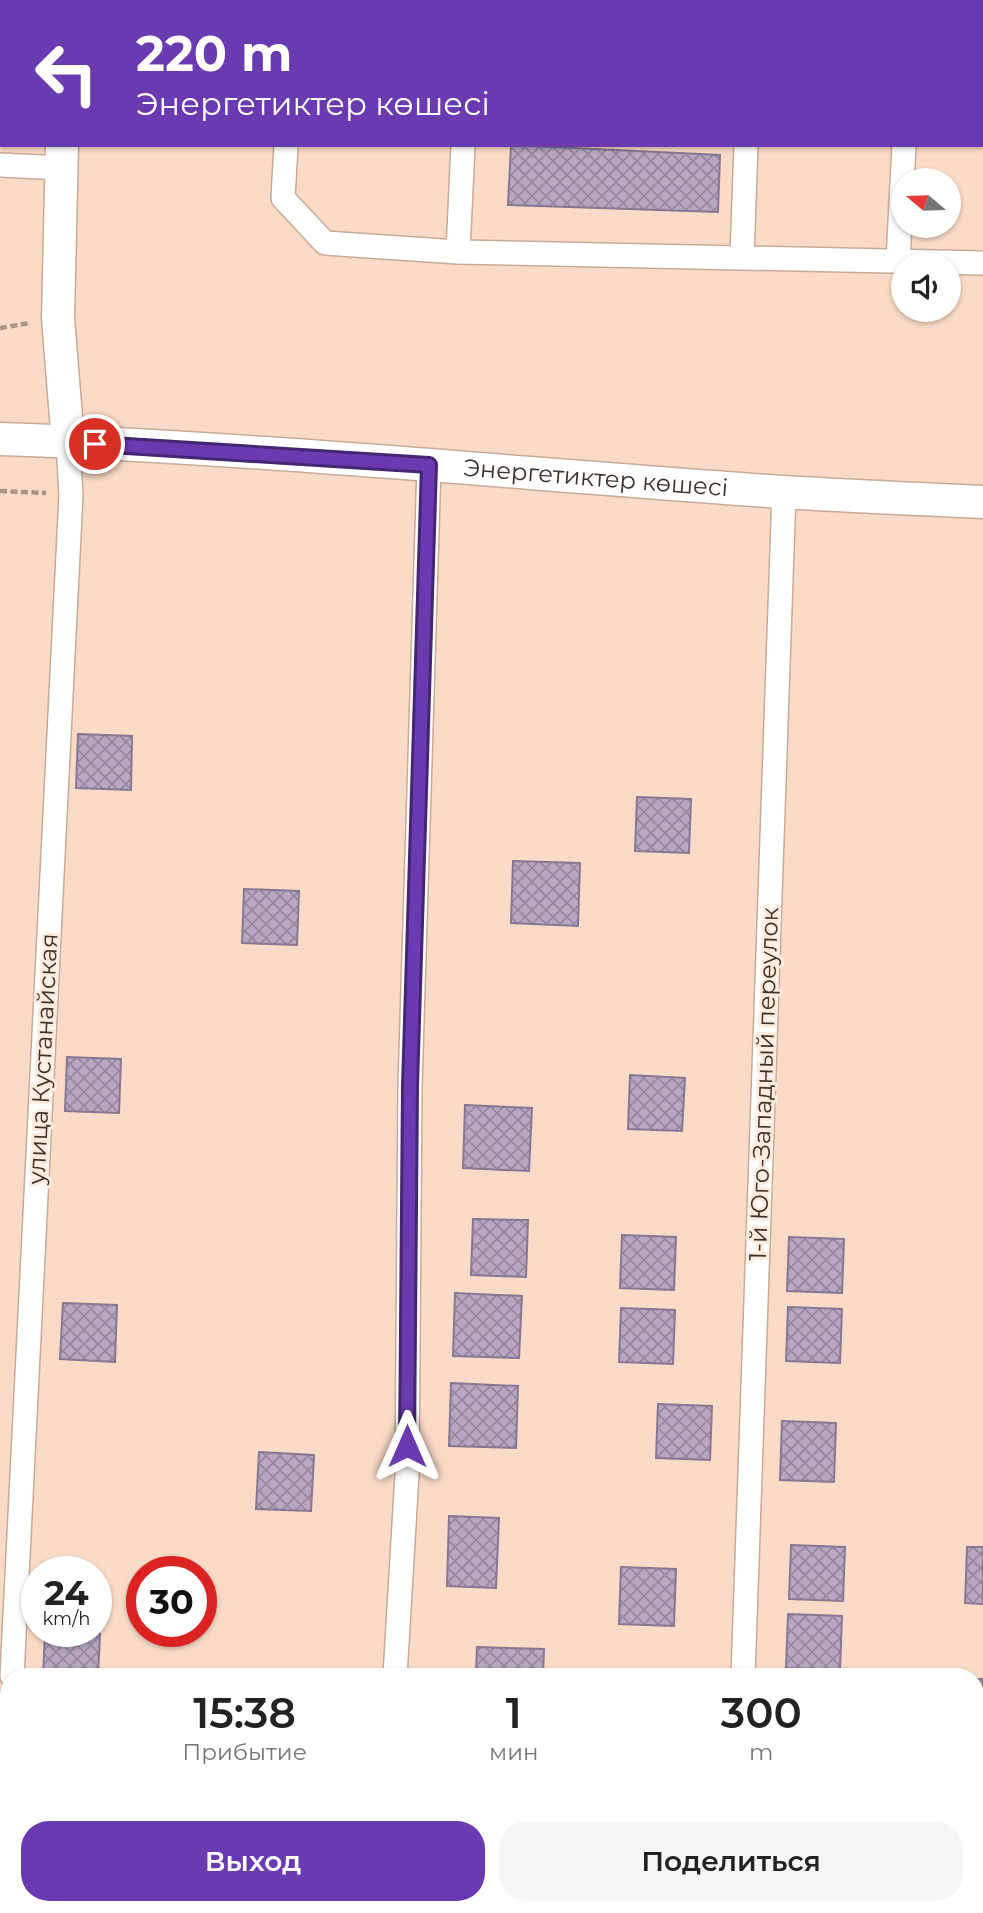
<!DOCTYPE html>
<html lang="ru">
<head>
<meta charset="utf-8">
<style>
  body { margin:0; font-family:Montserrat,sans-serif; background:#f6f6f6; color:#222; height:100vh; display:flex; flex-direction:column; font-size:26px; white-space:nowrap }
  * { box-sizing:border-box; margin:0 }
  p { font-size:23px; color:#767676 }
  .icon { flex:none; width:38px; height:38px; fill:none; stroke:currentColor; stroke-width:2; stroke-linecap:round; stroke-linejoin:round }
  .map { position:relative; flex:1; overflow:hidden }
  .details { position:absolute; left:0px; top:1668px; width:984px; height:247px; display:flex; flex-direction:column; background:#fff; border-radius:28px 28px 0 0; box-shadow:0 2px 5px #0004 }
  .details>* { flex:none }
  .top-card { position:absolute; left:0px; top:0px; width:984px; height:147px; box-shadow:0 2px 5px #0004; background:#6a3ab1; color:#fff; overflow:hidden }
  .needle { width:46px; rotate:289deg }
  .fabs { position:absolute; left:891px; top:168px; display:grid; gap:14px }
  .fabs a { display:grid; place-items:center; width:70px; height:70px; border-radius:50%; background:#fff; box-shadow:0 2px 5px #0004; font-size:35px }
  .speed { position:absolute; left:21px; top:1556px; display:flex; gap:14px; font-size:35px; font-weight:700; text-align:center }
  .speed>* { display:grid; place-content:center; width:91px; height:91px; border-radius:50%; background:#fff; box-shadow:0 2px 5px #0004; line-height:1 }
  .speed small { font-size:18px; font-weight:400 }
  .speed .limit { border:10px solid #d22; background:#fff; color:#111 }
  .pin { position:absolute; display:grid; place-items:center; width:60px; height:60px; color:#fff; margin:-30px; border:4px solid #fff; border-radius:50%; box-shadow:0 2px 7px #0007 }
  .me { position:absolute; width:77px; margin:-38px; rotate:0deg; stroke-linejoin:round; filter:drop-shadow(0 0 5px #0008) }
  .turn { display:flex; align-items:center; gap:24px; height:147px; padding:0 21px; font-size:32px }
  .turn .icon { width:91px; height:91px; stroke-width:2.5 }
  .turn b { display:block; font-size:49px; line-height:60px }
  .eta { display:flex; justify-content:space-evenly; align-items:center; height:119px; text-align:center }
  .eta b { font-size:42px; font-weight:600; line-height:49px }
  .primary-button { display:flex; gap:14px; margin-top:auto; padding:14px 21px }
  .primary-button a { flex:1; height:80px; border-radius:28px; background:#6a3ab1; color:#fff; font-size:28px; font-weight:600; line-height:80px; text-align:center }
  .primary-button a+a { background:#f6f6f6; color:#222 }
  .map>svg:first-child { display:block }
  .building { fill:url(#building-cross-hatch); stroke:#877791; stroke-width:2 }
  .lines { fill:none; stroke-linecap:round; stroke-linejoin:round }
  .minor-casing { stroke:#c8ab98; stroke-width:26 }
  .secondary-casing { stroke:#c8ab98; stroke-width:35 }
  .path { stroke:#a99384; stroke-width:4.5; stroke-dasharray:7 3.5; stroke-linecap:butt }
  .minor { stroke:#fff; stroke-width:23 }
  .secondary { stroke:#fff; stroke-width:32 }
  .route-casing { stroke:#452673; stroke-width:18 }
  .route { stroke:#6a3ab1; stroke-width:12 }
  .labels { text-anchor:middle; stroke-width:6; stroke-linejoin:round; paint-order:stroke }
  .street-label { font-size:24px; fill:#3d322a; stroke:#feebdf }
</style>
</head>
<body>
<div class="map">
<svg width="983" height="1913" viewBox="0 0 983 1913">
  <defs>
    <pattern id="building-cross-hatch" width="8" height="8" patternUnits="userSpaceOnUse" patternTransform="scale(1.75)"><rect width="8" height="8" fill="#b8a7c3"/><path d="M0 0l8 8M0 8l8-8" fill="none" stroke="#97899f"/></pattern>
  </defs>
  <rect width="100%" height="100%" fill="#fadbc7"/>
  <g class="building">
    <path d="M371,0H428L371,2Z"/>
    <path d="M822,0H883L822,2Z"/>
    <path d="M511,145L720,155L718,212L508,205Z"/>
    <path d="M78,734L132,736L131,790L76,788Z"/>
    <path d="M637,797L691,799L689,853L635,851Z"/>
    <path d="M513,861L580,863L578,926L511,923Z"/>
    <path d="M244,889L299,891L297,945L242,943Z"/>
    <path d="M67,1057L121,1059L119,1113L65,1111Z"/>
    <path d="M630,1075L685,1078L682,1131L628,1129Z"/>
    <path d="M465,1105L532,1108L529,1171L463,1168Z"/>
    <path d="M473,1219L528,1220L526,1277L471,1275Z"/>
    <path d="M622,1235L676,1237L674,1290L620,1288Z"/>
    <path d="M789,1237L844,1239L842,1293L787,1291Z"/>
    <path d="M455,1293L522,1296L519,1358L453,1356Z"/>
    <path d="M63,1303L117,1305L115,1362L60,1359Z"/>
    <path d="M788,1307L842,1309L840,1363L786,1361Z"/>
    <path d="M621,1308L675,1310L673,1364L619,1362Z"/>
    <path d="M451,1383L518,1386L516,1448L449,1446Z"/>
    <path d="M658,1404L712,1406L710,1460L656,1458Z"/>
    <path d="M782,1421L836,1423L834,1482L780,1480Z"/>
    <path d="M259,1452L314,1455L311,1511L256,1509Z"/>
    <path d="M449,1516L499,1518L496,1588L447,1586Z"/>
    <path d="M791,1545L845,1547L843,1601L789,1599Z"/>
    <path d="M967,1547H983V1604L965,1603Z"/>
    <path d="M621,1567L676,1569L674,1626L619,1624Z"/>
    <path d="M788,1614L842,1616L840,1670L786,1668Z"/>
    <path d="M45,1632L100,1634L98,1676H43Z"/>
    <path d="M477,1647L544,1649L543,1676H476Z"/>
    <rect x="975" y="1679" width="8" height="57"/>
    <rect x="975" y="1788" width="8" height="34"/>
    <path d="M975,1855H983V1913H968V1906H975Z"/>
    <path d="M31,1906H86V1913H30Z"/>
    <path d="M226,1906H290V1913H225Z"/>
    <path d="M434,1906H490L489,1913H434Z"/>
    <rect x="637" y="1906" width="51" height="7"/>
    <path d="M778,1906L833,1907V1913H778Z"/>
  </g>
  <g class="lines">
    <g class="minor-casing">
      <g id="minor">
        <path d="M294,2V0"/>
        <path d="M470,2L471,0"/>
        <path d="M751,2V0"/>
        <path d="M911,2V0"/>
        <path d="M286,145L283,198L325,243L458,252L983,263"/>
        <path d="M0,165L62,168"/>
        <path d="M458,252L463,145"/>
        <path d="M742,257L746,145"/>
        <path d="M898,261L904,145"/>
        <path d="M12,1676L71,495L68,442"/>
        <path d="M395,1676L407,1474L410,1086L429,465"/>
        <path d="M743,1676L784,492"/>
        <path d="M1,1913L9,1750"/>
        <path d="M382,1913L383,1906"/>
        <path d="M735,1913V1906"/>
      </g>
    </g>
    <g class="secondary-casing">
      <g id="secondary">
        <path d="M63,2V0"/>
        <path d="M62,145L58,318L68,442"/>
        <path id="s1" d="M0,439C261,448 521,474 782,492C849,496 916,499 983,502"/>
      </g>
    </g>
    <g class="path">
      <path d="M0,328L30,323"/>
      <path d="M0,491L46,493"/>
    </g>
    <use href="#minor" class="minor"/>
    <use href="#secondary" class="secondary"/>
  </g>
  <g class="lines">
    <g class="route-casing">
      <path id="route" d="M95,444L429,465L410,1086L407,1446"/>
    </g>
    <use href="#route" class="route"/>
  </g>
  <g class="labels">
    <g class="street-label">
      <text dy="8" stroke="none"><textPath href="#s1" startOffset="597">Энергетиктер көшесі</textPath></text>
      <text transform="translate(43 1059) rotate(-87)" y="8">улица Кустанайская</text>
      <text transform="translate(764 1084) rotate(-88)" y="8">1-й Юго-Западный переулок</text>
    </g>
  </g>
</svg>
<div class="fabs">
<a><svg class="needle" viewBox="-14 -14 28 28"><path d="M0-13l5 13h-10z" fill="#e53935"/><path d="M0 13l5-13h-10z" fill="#767676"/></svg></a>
<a><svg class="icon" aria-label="sound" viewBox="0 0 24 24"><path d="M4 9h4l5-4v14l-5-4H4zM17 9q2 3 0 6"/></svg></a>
</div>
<div class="speed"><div>24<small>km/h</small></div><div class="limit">30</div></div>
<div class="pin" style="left:95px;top:444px;background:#d93025"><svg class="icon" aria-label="arrive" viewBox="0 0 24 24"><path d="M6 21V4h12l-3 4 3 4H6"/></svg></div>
<svg class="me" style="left:407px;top:1446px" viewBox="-20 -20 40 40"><path d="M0-17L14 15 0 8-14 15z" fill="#6a3ab1" stroke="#fff" stroke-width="4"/></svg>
<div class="top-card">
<div class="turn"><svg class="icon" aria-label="left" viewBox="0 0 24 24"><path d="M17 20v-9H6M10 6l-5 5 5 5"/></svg><div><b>220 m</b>Энергетиктер көшесі</div></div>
</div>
<section class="details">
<div class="eta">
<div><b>15:38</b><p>Прибытие</p></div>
<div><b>1</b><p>мин</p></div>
<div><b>300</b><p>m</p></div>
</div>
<div class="primary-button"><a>Выход</a><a>Поделиться</a></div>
</section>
</div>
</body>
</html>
